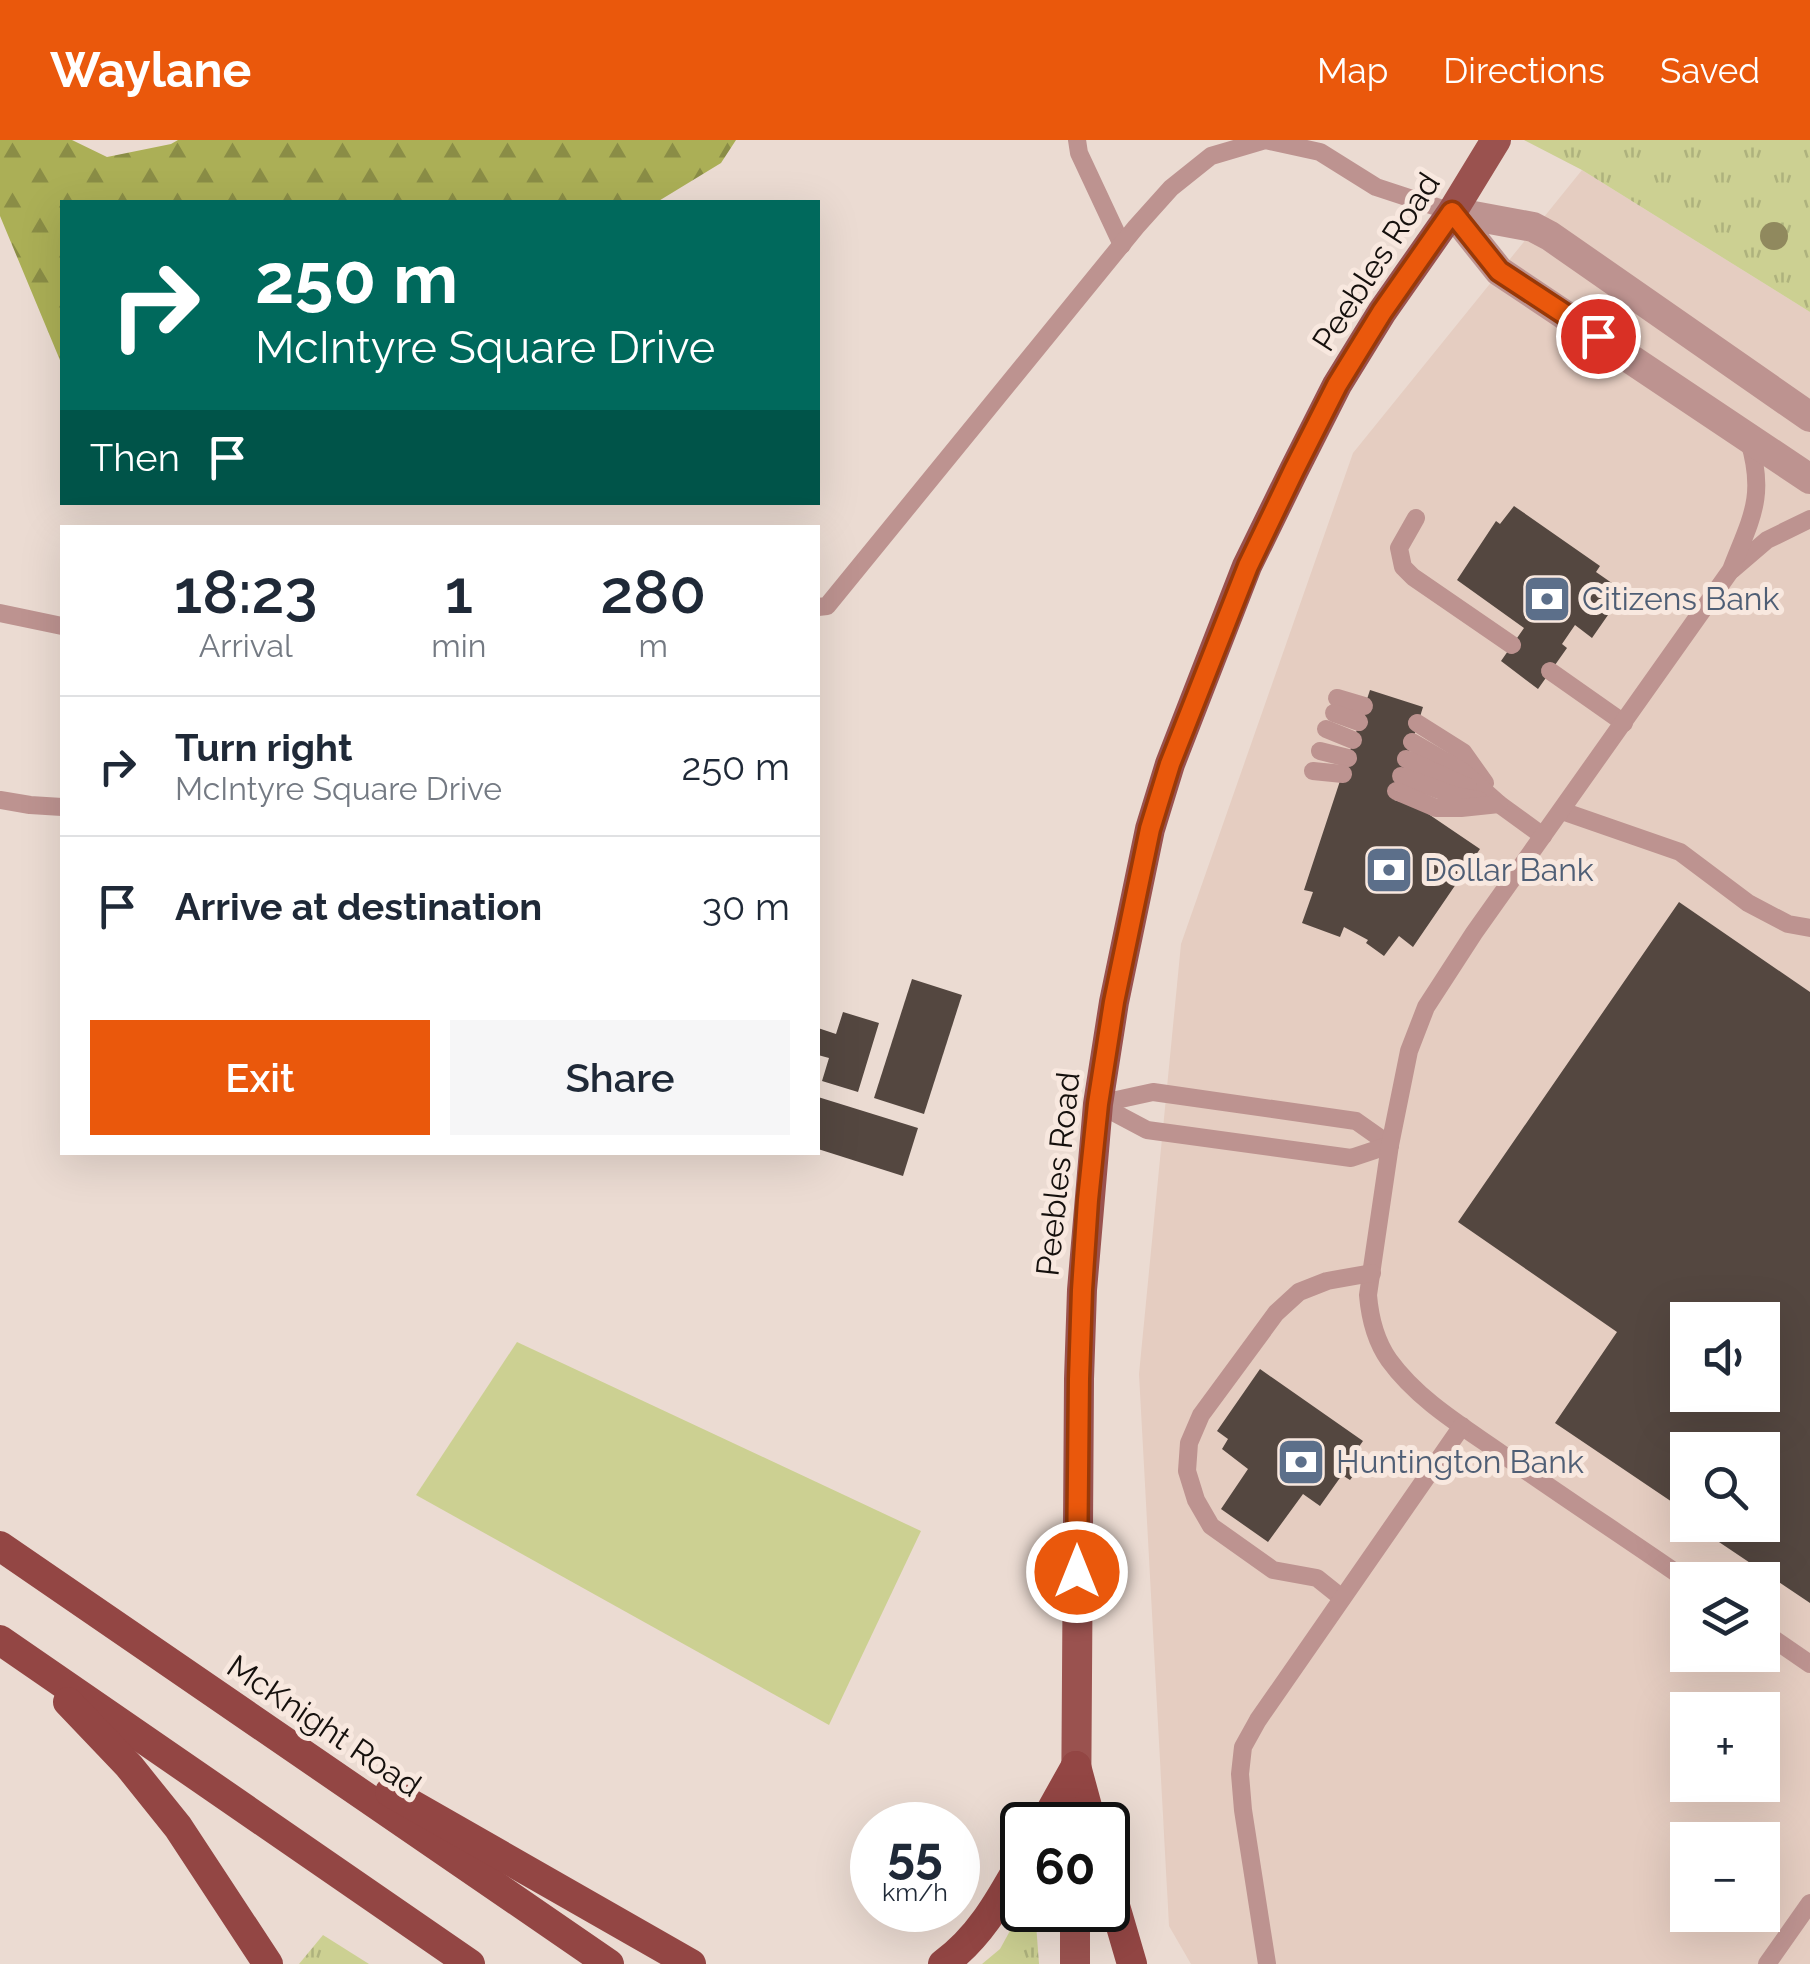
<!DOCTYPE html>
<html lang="en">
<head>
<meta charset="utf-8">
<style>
  body { margin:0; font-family:Raleway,sans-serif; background:#f6f6f7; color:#1f2937; height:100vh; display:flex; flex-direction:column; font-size:38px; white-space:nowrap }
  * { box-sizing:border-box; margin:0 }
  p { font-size:32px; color:#747a83 }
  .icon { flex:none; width:55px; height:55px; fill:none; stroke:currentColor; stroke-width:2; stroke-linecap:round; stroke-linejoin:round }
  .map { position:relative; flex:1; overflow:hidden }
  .panel { position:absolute; left:60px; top:385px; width:760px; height:630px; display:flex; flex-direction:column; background:#fff; border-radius:0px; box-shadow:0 10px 40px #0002 }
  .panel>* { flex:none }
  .banner { position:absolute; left:60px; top:60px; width:760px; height:305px; border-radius:0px; box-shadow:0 10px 40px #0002; background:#00695c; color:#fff; overflow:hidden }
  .fabs { position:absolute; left:1670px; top:1162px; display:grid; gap:20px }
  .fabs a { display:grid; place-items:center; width:110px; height:110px; border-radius:0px; background:#fff; box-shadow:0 10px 40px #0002; font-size:50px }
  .speed { position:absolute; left:850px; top:1662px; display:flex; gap:20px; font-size:50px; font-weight:700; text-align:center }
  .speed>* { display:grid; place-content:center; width:130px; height:130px; border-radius:50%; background:#fff; box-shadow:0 10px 40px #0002; line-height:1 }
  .speed small { font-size:25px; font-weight:400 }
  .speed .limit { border:5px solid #111; border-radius:15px; background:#fff; color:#111 }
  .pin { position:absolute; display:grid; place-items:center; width:85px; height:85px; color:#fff; margin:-42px; border:5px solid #fff; border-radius:50%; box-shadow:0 2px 10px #0007 }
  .me { position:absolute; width:110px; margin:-55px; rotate:0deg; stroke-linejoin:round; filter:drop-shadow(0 0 8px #0008) }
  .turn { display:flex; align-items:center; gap:35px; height:210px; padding:0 30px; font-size:45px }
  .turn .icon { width:130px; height:130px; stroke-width:2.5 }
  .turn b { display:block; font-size:70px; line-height:85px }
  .then { display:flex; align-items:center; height:95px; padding:0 30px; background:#0003; gap:20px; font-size:38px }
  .eta { display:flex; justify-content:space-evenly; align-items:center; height:170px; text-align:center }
  .eta b { font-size:60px; font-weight:600; line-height:70px }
  .cta { display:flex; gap:20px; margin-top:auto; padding:20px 30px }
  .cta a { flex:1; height:115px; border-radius:0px; background:#ea580c; color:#fff; font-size:40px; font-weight:600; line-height:115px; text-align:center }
  .cta a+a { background:#f6f6f7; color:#1f2937 }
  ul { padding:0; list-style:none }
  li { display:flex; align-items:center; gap:30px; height:140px; padding:0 30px; border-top:2px solid #e0e1e3 }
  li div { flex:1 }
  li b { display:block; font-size:38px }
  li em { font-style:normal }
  header { display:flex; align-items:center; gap:60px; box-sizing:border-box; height:140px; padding:0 50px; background:#ea580c; color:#fff }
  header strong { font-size:48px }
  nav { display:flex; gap:55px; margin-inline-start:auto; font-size:35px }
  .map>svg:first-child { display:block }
  .built { fill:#e5cdc1; fill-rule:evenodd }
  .grass { fill:url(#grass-tufts) }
  .forest { fill:url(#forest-firs) }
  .park { fill:#ccd092 }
  .building { fill:#544740; fill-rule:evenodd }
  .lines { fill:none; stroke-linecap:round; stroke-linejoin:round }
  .service { stroke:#bd9390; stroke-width:18 }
  .minor { stroke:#bd9390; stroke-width:30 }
  .primary { stroke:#9a524f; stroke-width:30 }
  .trunk { stroke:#934644; stroke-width:30 }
  .tree { fill:#90895e }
  .route-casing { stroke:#983908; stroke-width:25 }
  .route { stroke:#ea580c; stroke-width:18 }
  .labels { text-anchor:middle; stroke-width:10; stroke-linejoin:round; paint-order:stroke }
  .street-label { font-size:32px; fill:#15100d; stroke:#f8e8df }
  .service-label { font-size:32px; fill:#4e5e75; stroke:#f8e8df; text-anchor:start }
</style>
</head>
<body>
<header>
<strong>Waylane</strong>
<nav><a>Map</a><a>Directions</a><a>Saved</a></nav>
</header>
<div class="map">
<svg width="1810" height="1824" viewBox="0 0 1810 1824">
  <defs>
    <pattern id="grass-tufts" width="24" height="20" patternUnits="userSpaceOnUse" patternTransform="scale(2.5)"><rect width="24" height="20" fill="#ccd092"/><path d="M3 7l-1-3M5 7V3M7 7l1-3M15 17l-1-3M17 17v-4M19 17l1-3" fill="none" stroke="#aeb27d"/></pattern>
    <pattern id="forest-firs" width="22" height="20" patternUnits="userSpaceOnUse" patternTransform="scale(2.5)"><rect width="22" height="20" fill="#abaf56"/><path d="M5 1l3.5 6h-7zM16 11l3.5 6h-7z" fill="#8a8d46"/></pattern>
  </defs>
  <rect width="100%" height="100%" fill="#ebdbd2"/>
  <path class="built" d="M1582,30L1810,172V1824H1191L1169,1786L1139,1234L1181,804L1353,313ZM1688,1180H1762V1255H1688ZM1688,1310H1762V1385H1688ZM1688,1440H1762V1515H1688ZM1688,1570H1762V1645H1688ZM1688,1700H1762V1775H1688Z"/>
  <g class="grass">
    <path d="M1524,0H1810V172L1582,30Z"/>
    <path d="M1022,1769L1035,1770L1039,1824H982L1000,1809Z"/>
    <path d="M323,1795L369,1824H299Z"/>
  </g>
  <path class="forest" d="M0,0H72L107,17L171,4L178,0H736L721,23L657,62H62V225L0,76Z"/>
  <path class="park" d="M517,1202L921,1391L829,1585L416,1355Z"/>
  <g class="building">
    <path d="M1514,366L1600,426L1596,432L1619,448L1603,471L1608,475L1592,498L1575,485L1562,504L1567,508L1538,549L1501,521L1524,488L1457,440L1496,381L1500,384Z"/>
    <path d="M1370,550L1423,567L1394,660L1418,667L1480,709L1413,807L1399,796L1384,816L1366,803L1368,800L1344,787L1340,797L1302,783L1313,752L1304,750Z"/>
    <path d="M1679,762L1810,852V1463L1716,1400L1726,1385H1762V1310H1688V1358L1681,1368L1555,1283L1617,1192L1458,1082ZM1688,1180H1762V1255H1688Z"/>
    <path d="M912,839L962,855L924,974L874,958Z"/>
    <path d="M843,872L879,883L858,952L822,941L829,918L818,915V888L836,894Z"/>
    <path d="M818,957L918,988L903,1036L818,1009Z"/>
    <path d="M1260,1229L1363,1301L1358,1308L1368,1316L1350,1340L1342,1335L1320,1366L1303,1354L1268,1402L1221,1369L1248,1329L1222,1309L1228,1299L1217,1291Z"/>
  </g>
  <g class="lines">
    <g class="service">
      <path d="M1077,0L1079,13L1122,105"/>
      <path d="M1416,378L1399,408L1403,427L1413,437L1512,505"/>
      <path d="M1732,430L1767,400L1810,379"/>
      <path d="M818,467L827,466L1136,87L1171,48L1211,16L1265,0L1320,12L1376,47L1452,72"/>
      <path d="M0,473L62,486"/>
      <path d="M1550,531L1624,583"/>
      <path d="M1337,558L1364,566"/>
      <path d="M1334,573L1359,582"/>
      <path d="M1417,583L1463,612L1485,643"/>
      <path d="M1326,589L1353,600"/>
      <path d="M1412,602L1462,631L1499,664L1543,696"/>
      <path d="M1320,611L1348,618"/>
      <path d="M1406,619L1468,647"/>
      <path d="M1313,631L1343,634"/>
      <path d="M1401,636L1456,656L1479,660"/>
      <path d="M1396,651L1436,668H1461L1499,664"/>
      <path d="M0,660L30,665L62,667"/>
      <path d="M1562,671L1680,712L1748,763L1788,784L1810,788"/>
      <path d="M1098,964L1153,952L1356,981L1390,1005"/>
      <path d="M1098,964L1147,990L1351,1018L1390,1005"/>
      <path d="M1688,1441C1626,1398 1563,1357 1502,1314C1462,1286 1418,1260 1389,1220C1375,1200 1370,1179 1368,1155L1390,1005L1409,911L1426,867L1474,793L1731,430C1751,378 1766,357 1749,301"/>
      <path d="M1342,1458L1317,1438L1273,1430L1211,1386L1196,1360L1187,1331L1189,1303L1201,1275L1276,1173L1299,1152L1327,1141L1372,1133"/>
      <path d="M1762,1491L1810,1524"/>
      <path d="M1267,1824L1243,1670L1240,1634L1243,1607L1258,1580L1462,1286"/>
      <path d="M1767,1824L1810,1763"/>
    </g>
    <g class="minor">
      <path d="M1452,72L1499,131L1810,339"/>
      <path d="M1452,72L1533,87L1550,96L1810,277"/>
    </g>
    <g class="primary">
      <path d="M1076,1685L1079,1239L1082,1150L1098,964L1114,862L1150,689L1170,624L1247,426L1294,330L1337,245L1382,172L1452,72L1496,0"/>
      <path d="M1075,1824V1770"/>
    </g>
    <g class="trunk">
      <path d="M0,1406L609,1824"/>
      <path d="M0,1500L470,1824"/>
      <path d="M68,1562L129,1626L178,1687L268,1824"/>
      <path d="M1076,1626L1092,1685"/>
      <path d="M390,1652L691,1824"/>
      <path d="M1043,1685L1076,1626"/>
      <path d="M1108,1742L1132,1824"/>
      <path d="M943,1824C980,1797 1000,1760 1022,1721"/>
    </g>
  </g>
  <circle class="tree" cx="1774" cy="96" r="14"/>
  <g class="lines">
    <g class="route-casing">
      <path id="route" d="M1077,1432L1079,1239L1082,1150L1088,1060L1098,964L1114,862L1150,689L1170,624L1248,426L1294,330L1337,245L1382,172L1452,72L1499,131L1598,196"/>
    </g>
    <use href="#route" class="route"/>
  </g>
  <defs>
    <g id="bank-square" transform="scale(2.5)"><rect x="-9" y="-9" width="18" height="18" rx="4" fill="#5c6f8a" stroke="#f8e8df"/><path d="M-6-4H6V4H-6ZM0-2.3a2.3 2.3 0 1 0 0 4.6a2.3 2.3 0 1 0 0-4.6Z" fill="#fff"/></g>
  </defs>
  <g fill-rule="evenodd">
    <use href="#bank-square" x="1547" y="459"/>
    <use href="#bank-square" x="1389" y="730"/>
    <use href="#bank-square" x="1301" y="1322"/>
  </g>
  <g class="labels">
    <g class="street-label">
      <text transform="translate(1376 122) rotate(-57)" y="11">Peebles Road</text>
      <text transform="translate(1058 1034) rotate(-84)" y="11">Peebles Road</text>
      <text transform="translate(324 1586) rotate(34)" y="11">McKnight Road</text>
    </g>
    <g class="service-label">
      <text x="1582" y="470">Citizens Bank</text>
      <text x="1424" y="741">Dollar Bank</text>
      <text x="1336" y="1333">Huntington Bank</text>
    </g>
  </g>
</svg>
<div class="fabs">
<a><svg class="icon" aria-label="sound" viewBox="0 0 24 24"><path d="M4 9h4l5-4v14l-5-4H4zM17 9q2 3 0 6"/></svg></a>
<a><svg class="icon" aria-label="search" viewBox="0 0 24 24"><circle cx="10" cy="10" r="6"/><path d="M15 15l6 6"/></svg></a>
<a><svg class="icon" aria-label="layers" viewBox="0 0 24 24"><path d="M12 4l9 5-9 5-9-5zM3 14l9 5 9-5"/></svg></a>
<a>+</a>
<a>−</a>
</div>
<div class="speed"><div>55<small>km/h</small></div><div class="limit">60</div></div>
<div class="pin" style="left:1598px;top:196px;background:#d93025"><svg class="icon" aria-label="arrive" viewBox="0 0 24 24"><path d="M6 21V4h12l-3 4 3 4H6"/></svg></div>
<svg class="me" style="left:1077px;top:1432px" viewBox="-20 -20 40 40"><circle r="17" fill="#ea580c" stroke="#fff" stroke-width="3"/><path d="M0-11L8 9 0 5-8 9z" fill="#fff"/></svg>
<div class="banner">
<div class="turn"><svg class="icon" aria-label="right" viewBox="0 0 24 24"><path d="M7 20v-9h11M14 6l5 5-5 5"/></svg><div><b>250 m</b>McIntyre Square Drive</div></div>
<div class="then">Then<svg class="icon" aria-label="arrive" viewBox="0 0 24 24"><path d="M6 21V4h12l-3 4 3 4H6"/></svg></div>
</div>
<section class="panel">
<div class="eta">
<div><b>18:23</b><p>Arrival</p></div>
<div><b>1</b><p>min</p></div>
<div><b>280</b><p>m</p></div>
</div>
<ul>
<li><svg class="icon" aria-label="right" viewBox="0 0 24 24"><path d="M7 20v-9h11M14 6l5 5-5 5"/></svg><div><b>Turn right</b><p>McIntyre Square Drive</p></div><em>250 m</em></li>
<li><svg class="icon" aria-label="arrive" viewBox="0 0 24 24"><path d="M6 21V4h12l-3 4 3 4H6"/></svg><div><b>Arrive at destination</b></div><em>30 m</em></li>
</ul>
<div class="cta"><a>Exit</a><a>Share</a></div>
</section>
</div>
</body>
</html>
